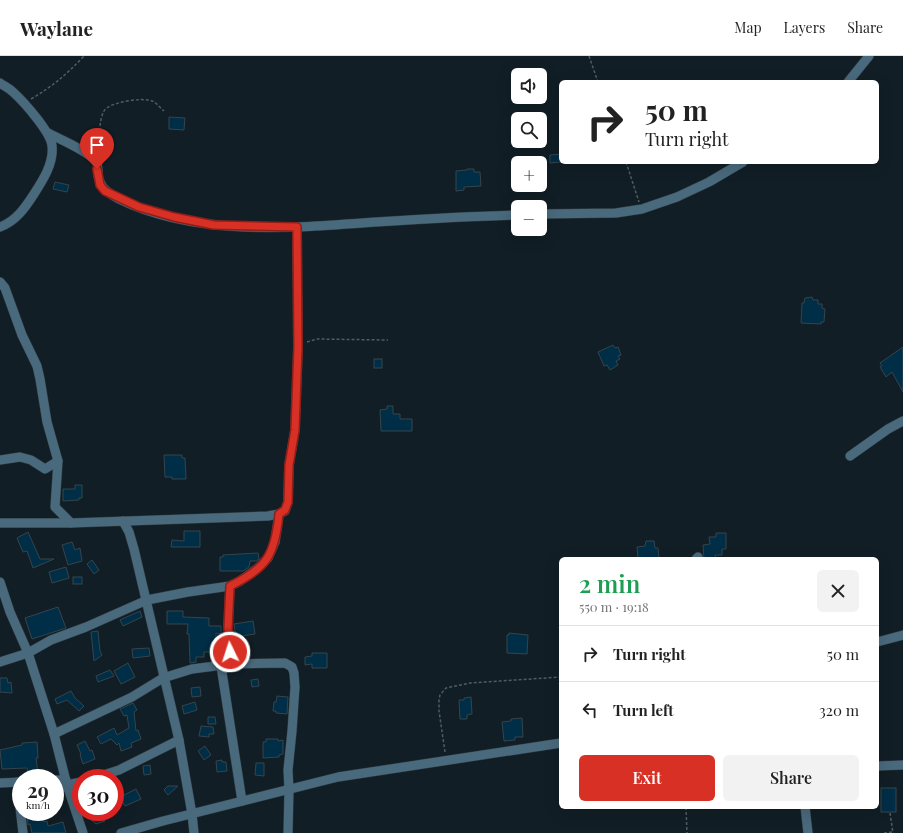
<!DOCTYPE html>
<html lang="en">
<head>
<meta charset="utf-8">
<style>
  body { margin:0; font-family:"Playfair Display",serif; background:#f2f2f2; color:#222; height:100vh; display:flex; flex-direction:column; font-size:15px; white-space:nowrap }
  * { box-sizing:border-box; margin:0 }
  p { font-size:13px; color:#767676 }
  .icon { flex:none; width:22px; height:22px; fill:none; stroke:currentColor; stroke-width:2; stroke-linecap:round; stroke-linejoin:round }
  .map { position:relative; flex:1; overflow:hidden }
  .details { position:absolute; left:559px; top:501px; width:320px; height:252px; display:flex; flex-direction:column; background:#fff; border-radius:6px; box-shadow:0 4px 16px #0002 }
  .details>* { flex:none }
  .banner { position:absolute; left:559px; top:24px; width:320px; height:84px; border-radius:6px; box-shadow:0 4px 16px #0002; background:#fff; color:#222; overflow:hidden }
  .buttons { position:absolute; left:511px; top:12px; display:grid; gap:8px }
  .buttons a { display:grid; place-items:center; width:36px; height:36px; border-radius:6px; background:#fff; box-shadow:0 4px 16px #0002; font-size:20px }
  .speed { position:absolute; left:12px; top:713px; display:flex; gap:8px; font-size:20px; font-weight:700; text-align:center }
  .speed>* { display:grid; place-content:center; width:52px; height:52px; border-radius:50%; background:#fff; box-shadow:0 4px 16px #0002; line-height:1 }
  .speed small { font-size:10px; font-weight:400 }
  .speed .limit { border:6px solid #d22; background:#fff; color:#111 }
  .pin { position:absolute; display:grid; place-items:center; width:34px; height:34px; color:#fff; margin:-41px -17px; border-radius:50% 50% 50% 0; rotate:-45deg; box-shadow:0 0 4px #0007 }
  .pin .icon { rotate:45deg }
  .me { position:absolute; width:44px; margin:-22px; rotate:356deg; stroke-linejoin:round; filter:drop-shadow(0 0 3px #0008) }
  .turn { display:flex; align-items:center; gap:14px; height:84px; padding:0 20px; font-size:18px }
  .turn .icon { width:52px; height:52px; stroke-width:2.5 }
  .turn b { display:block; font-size:28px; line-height:34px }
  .round { display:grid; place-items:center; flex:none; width:42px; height:42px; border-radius:6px; background:#f2f2f2 }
  .overview { display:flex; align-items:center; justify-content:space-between; height:68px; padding:0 20px }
  h1 { font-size:24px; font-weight:600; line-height:30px; color:#1e9e55 }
  .primary-button { display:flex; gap:8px; margin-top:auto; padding:8px 20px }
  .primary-button a { flex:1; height:46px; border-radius:6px; background:#d93025; color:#fff; font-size:16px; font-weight:600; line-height:46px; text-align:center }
  .primary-button a+a { background:#f2f2f2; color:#222 }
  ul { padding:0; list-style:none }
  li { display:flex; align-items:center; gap:12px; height:56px; padding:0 20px; border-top:1px solid #e0e0e0 }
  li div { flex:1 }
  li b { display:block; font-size:15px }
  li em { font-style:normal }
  header { display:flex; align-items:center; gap:24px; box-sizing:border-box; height:56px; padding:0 20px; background:#fff; border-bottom:1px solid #e0e0e0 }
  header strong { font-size:19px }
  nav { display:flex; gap:22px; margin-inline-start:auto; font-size:14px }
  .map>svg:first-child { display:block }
  .building { fill:#002e46; stroke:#36444c }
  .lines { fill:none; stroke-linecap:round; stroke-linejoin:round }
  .minor-casing { stroke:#2e3a41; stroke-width:10 }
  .path { stroke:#505c62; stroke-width:1.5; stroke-dasharray:3 2; stroke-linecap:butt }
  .minor { stroke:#49697c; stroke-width:9 }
  .route-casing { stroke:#8d1f18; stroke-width:10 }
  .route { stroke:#d93025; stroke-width:7 }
</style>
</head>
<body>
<header>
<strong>Waylane</strong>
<nav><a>Map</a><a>Layers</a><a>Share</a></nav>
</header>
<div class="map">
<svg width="903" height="777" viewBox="0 0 903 777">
  <rect width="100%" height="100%" fill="#111e25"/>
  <g class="building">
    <path d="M169,61L185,62L184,74L169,73Z"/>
    <path d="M561,98V106L550,107V99Z"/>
    <path d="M467,113H474V116H480L481,130L464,131V134L456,135V115L467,114Z"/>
    <path d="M55,126L69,129L67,136L53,133Z"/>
    <path d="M812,241L813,244H818V248H822V252L825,253L824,266H821V268L801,267L802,247H804L805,242Z"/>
    <path d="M613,289L615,292L618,291L621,299L618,300L620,303L616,305L618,309L610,314L607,309L604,310L598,296Z"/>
    <path d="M903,291V336L892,316L886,321L880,311L882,310L880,307Z"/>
    <rect x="374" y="303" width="8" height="9"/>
    <path d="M387,350H393V358H400V363H412V375H381L380,354L387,353Z"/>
    <path d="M164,399H182V402H185L186,423H172V421H165Z"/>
    <path d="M75,429H82V442H79V444L63,445V433H75Z"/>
    <path d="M184,475H200V491H171L172,484L184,485Z"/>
    <path d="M28,476L40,503H54L33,512L27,495L23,496L17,482Z"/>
    <path d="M716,477H726V493H722V499H715L716,503H704L703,489L710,488L709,481H716Z"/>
    <path d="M646,485H654L655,492H658L659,503H638L637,491L645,490Z"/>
    <path d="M72,486L75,494L80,492L82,505L68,509L62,489Z"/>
    <path d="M258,497L259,503L256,505H250L249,511L243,515H220V501H223V499Z"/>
    <path d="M92,504L99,514L94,518L87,508Z"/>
    <path d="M66,511L69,522L52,527L49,516Z"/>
    <rect x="73" y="521" width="9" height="7"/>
    <path d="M58,551L66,572L32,583L25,562Z"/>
    <path d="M140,555L142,561L123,570L120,564Z"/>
    <path d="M167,555H183V561L209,562V570H221V578L216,577L215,596H204V601H196V606L190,607L189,578H187L188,568H167Z"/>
    <path d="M253,565L255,578L236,581L234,568Z"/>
    <path d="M98,575L100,595L102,599L94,605L91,576Z"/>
    <path d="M509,577L528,579L527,598L507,597V579H509Z"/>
    <path d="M149,592L150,600L133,602L132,593Z"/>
    <path d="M312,597H327V612H312V608L305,609V601L312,600Z"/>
    <path d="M128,607L135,621L121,628L114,615Z"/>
    <path d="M110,614L114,620L98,626L96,620Z"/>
    <path d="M0,622H7L8,627L11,626L12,637L0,636Z"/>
    <path d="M258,623L259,630L252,631L251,624Z"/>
    <path d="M200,631L201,640L192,641L191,632Z"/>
    <path d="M71,635L75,642L84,650L79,655L67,644L57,648L55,643Z"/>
    <path d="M277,640L288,641L287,658L276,657V655H273L274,646H276Z"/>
    <path d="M471,641L472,658L467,659V663H460L459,644H464V642Z"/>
    <path d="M195,646L197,654L184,658L182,650Z"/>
    <path d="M133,647L137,654L134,656L136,675L138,674L141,683L131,687L132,691L121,695L119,687L117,689L111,683L101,688L97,681L114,672L117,679L129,672L127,659L124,660L120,653Z"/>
    <path d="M208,661H215L216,668H208Z"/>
    <path d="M522,662L523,681H515V684L504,685L502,666L511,665V663Z"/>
    <path d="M201,670L213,671L214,678H209V681L199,680Z"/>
    <path d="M266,683H278V685L283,684V698L279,699V701L263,702V686H266Z"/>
    <path d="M85,685L90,695L92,694L95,703L83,708L80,699L81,698L77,689Z"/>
    <path d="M37,686L38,702H36L38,718L28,719L27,712L2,713L0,694L22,689V687Z"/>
    <path d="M205,690L211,699L204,704L198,695Z"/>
    <path d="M222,704V706H226L227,715L217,716L216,705Z"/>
    <path d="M256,707H264V720L255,719Z"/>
    <path d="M150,709L151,718L144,719L143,710Z"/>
    <path d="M168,730H178L168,739L164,734Z"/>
    <rect x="881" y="732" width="15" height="24"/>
    <path d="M136,733L141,743L125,750L120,741Z"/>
    <path d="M33,756H38L44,766L47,765L48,770L63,766L66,777H32L30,768L28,769L27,760Z"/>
    <path d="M102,757L105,765L96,768L88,761Z"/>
  </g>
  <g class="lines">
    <g class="minor-casing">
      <g id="minor">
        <path d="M848,26L869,0"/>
        <path d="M0,27C4,30 9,32 13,36C23,45 51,76 52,90C54,107 43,124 34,138C25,152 16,165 0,171"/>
        <path d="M48,77C59,83 91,96 97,107C98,111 98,116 98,119C100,132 108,137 119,143C196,181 293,172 376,166C423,163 470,160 518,159"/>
        <path d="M540,158L616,157L642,153L677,141L709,126L743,106"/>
        <path d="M0,226L5,232L22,279L37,310L40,323L47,366L58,405L55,451L71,467"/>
        <path d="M850,400L888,373L903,365"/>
        <path d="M0,404L20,401L31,404L45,413L58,405"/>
        <path d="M123,465L129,476L134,493L179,684L192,758L194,777"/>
        <path d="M0,467H71L268,460L279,458L285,455L288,446L289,409L295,374L298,291L297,171"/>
        <path d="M696,503L698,501"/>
        <path d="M0,526L10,556L28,597L54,678L67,729L83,777"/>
        <path d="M230,530L228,572L231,608"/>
        <path d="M877,586L903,579"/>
        <path d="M0,606L28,597L51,584L86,571L147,544L188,536L230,530L240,525L258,512L268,502L275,486L279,458"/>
        <path d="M221,610L242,745"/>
        <path d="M54,678L132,641L163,622L192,613L231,608L285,607L292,611L294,617L295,631L292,675L288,714L289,734L288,777"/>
        <path d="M877,710L903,709"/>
        <path d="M94,722L119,714L179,684"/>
        <path d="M55,724H66"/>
        <path d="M17,726L23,777"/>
        <path d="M0,727L21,726"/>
        <path d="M67,729L81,726"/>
        <path d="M805,751L808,777"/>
        <path d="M121,777L163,765L338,721L561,687"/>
      </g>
    </g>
    <g class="path">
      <path d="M589,0L598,26"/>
      <path d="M31,43C53,30 66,19 84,0"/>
      <path d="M98,95C99,85 99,63 104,55C109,46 143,41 152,45C157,47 160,52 164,55"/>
      <path d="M626,106L639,146"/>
      <path d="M307,286L317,283L388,284"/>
      <path d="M445,696L439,655V644L440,639L446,632L470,627L561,621"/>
      <path d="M686,751L687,777"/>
      <path d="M890,757L893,777"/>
      <path d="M884,777L892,776"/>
    </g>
    <use href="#minor" class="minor"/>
  </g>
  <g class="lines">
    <g class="route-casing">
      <path id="route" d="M97,113L100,129L105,135L139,151L174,161L214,169L297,171L298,291L295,374L289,409L288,446L285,454L279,458C275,499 267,512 230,530L228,572L230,596"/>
    </g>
    <use href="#route" class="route"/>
  </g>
</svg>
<div class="buttons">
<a><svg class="icon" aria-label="sound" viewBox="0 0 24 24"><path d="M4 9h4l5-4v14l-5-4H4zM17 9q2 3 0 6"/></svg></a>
<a><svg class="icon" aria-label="search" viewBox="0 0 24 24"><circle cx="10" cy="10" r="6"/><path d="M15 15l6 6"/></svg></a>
<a>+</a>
<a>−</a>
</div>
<div class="speed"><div>29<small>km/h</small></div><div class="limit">30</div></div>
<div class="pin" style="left:97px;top:113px;background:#d93025"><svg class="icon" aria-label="arrive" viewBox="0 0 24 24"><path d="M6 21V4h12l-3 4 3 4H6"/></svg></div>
<svg class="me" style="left:230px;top:596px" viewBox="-20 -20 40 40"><circle r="17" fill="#d93025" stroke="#fff" stroke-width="3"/><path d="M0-11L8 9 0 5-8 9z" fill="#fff"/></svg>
<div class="banner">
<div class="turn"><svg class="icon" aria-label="right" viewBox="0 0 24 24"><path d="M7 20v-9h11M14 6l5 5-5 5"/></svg><div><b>50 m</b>Turn right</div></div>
</div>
<section class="details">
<div class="overview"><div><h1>2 min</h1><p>550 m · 19:18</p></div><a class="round"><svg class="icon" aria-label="close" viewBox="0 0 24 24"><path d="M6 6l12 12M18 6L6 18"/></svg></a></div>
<ul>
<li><svg class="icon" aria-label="right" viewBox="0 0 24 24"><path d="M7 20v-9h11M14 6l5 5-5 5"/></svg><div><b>Turn right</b></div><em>50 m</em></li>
<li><svg class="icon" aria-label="left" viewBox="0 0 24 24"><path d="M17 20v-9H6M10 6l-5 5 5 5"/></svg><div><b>Turn left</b></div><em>320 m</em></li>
</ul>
<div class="primary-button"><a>Exit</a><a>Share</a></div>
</section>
</div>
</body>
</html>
